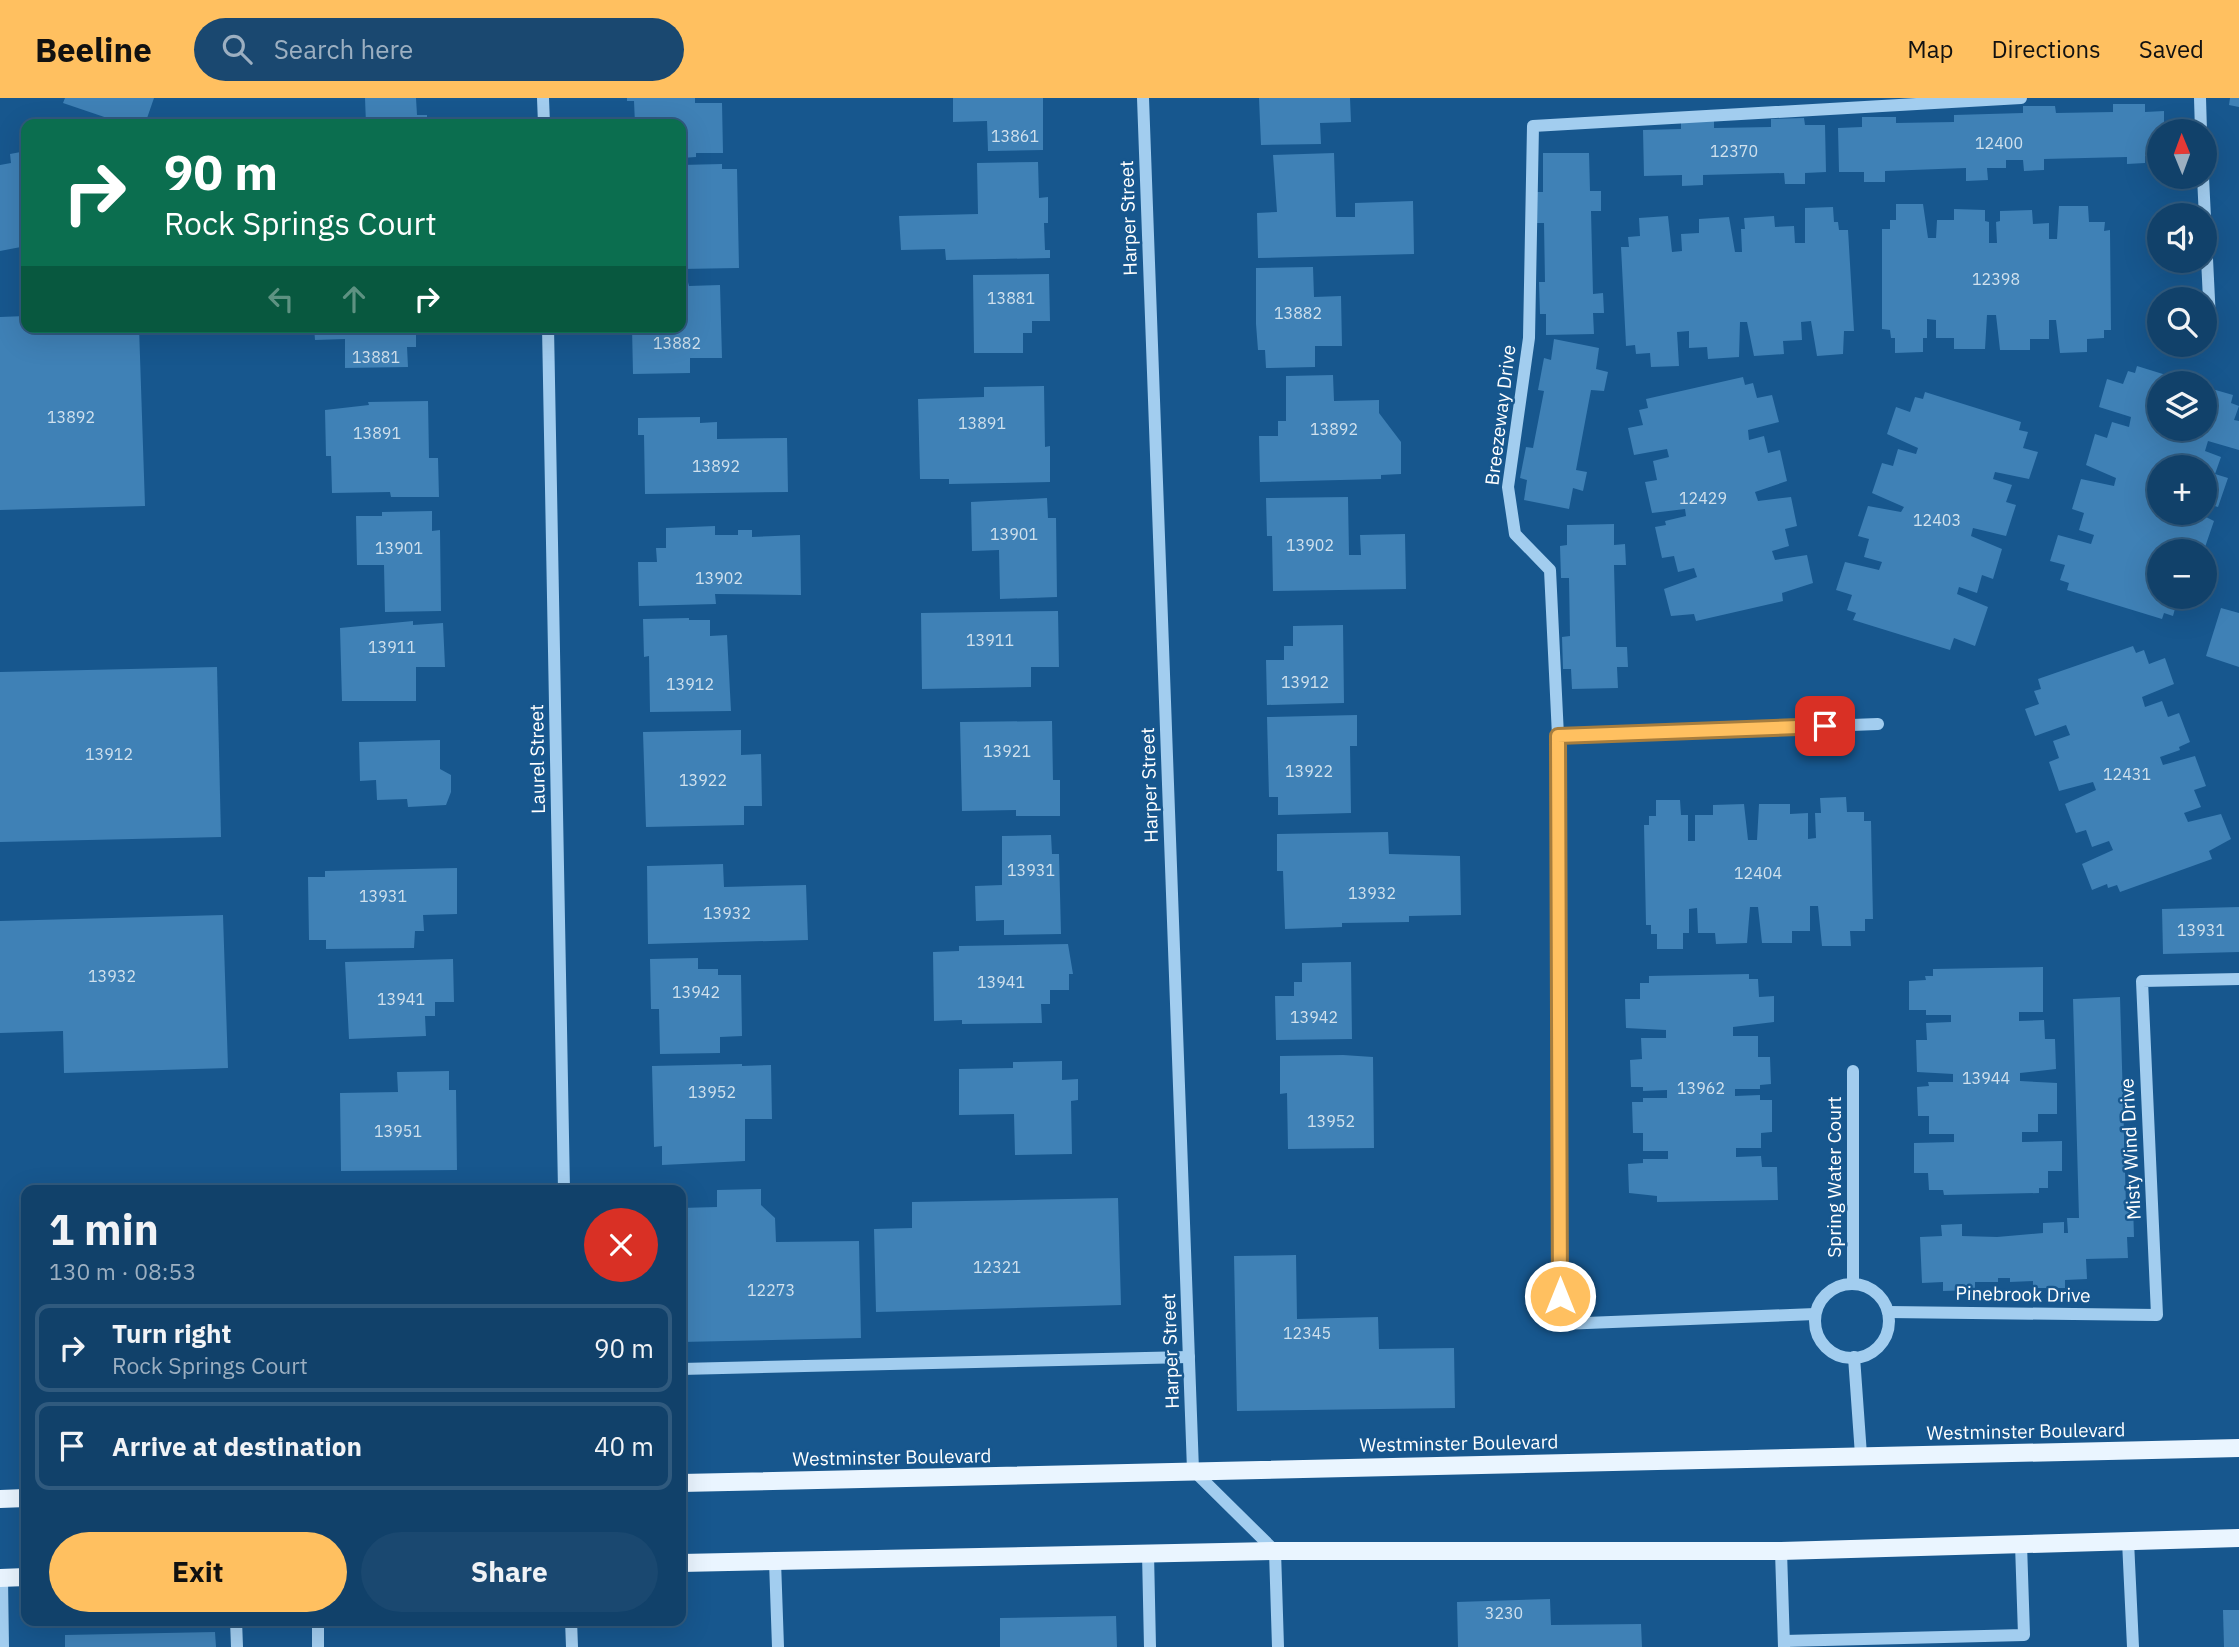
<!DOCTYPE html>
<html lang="en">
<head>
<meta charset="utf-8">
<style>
  body { margin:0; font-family:"IBM Plex Sans",sans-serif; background:#1a4870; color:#f1f3f6; height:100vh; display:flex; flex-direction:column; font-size:26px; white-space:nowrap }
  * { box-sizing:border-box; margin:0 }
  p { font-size:23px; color:#9cafc1 }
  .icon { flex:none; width:38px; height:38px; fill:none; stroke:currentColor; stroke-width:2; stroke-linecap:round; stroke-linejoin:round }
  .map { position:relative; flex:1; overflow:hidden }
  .drawer { position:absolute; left:21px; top:1087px; width:665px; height:441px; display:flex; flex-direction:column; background:#11416a; border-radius:14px; box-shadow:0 7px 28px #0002,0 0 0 2px #305a7e }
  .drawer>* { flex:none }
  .guide { position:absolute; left:21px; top:21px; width:665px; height:214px; border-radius:14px; box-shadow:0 7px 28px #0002,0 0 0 2px #305a7e; background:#0b6e4f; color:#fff; overflow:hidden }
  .needle { width:46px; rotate:359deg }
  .buttons { position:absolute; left:2147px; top:21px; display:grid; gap:14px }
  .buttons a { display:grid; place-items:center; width:70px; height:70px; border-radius:50%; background:#11416a; box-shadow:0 7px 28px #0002,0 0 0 2px #305a7e; font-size:35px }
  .pin { position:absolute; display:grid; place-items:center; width:60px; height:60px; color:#fff; margin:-30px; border-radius:14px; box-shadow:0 4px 10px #0006 }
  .me { position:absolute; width:77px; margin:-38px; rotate:0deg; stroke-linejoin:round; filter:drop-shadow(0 0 5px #0008) }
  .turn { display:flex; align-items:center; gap:24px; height:147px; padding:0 28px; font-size:32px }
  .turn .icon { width:91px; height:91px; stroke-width:2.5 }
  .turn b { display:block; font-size:49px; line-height:60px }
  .lanes { display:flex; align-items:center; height:66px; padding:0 28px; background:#0003; justify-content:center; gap:35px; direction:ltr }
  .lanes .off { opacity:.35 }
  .round { display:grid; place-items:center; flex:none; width:74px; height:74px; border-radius:37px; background:#1a4870 }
  .head { display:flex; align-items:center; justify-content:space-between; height:119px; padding:0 28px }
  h1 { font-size:42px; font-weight:700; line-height:52px }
  .action { display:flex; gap:14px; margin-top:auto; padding:14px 28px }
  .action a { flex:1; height:80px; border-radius:42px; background:#ffc060; color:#111; font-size:28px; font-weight:700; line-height:80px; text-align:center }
  .action a+a { background:#1a4870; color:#f1f3f6 }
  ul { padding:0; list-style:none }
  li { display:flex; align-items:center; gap:21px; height:88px; margin:0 14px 10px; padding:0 14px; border:4px solid #305a7e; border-radius:14px }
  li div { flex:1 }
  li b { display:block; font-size:26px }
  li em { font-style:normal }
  header { display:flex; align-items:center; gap:42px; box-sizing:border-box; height:98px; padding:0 35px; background:#ffc060; color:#111 }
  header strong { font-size:33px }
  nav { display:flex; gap:38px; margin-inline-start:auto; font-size:24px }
  .search { width:490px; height:63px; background:#1a4870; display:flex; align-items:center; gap:18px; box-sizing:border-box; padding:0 24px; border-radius:38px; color:#9cafc1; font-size:26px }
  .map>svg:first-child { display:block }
  .building { fill:#3f81b6 }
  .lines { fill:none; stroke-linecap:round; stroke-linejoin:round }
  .minor { stroke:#a2cdef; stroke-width:12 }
  .major { stroke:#eaf5ff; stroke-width:18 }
  .route-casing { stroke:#a67d3e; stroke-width:18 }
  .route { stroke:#ffc060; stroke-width:12 }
  .labels { text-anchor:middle; stroke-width:5; stroke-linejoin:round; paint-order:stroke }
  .number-label { font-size:16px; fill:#cfe0ed }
  .street-label { font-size:19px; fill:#fff; stroke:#17578e }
</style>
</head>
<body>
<header>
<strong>Beeline</strong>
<div class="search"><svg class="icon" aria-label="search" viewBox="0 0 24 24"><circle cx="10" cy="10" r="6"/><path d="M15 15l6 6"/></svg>Search here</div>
<nav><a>Map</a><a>Directions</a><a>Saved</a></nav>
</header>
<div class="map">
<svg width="2239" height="1549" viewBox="0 0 2239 1549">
  <rect width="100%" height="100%" fill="#17578e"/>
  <g class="building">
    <path d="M65,0H154L145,26H125L63,5Z"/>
    <path d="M365,0H416L417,17H427V26H366Z"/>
    <path d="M627,0H695V5H722L723,55H696V59L681,60V26H635L634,3H627Z"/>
    <path d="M953,0H1043V52L988,53L987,23L953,24Z"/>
    <path d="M1259,0H1350L1351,24L1320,25L1321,46L1261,47Z"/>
    <path d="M2230,0H2239V9L2229,7Z"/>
    <path d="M2113,6H2145V14L2164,13V33H2160V58H2145V65L2127,66V59L2044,61V72L2024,73L2023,62H2006V70H1987L1988,82L1966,83V70L1885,73V84H1864V74H1839L1838,30L1862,29V19H1896V25L1954,24V17L2023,15V8H2055L2056,15L2113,14Z"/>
    <path d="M1804,20L1805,27H1825L1826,74L1805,75V86H1785L1784,75L1703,77V87L1682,88V77L1644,78L1643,32L1681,31V23H1714V30L1771,29V21Z"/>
    <path d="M26,53V148L0,153V67L11,65L10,56Z"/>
    <path d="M1334,55L1336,119H1355V105L1413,103L1414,156L1258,160L1257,115L1277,114L1273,57Z"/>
    <path d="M1543,55H1589L1590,93H1601V113H1591L1593,196L1603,195L1604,215H1593L1594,236L1546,237V216H1540L1539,184H1545L1544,125H1537L1536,94H1543Z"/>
    <path d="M1038,64L1039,100L1048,99V125H1044L1045,152H1050V160L946,162L945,151L901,152L899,118L978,116L977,65Z"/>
    <path d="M722,66V71H737L739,170L681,171V67Z"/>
    <path d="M1896,106H1923L1928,140H1936L1937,122H1954V111L1985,112V123L1989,124V145H1997L1996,124L2000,123V113L2032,112L2033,126L2049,125V141H2057L2059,108H2088L2089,124H2105L2104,133L2110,132L2111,232H2104V240L2087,241V254L2060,255L2056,222H2049V241H2030V252H2000L1996,217H1987L1985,251H1954V240H1936V222L1927,221V240H1923V254L1895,255V240H1891L1890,232L1882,231V131H1890V122H1896Z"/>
    <path d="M1833,109L1834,124H1838L1839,132H1848L1854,233H1844L1843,256L1817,258L1811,223L1801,224L1802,242L1783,243L1784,256L1754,258L1747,224H1740L1739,259L1708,261L1707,249L1689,250V233L1677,234L1679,268L1651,269L1650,255L1636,256L1635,247L1626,248L1621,149H1629L1628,139L1640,138L1639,120L1668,118L1672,154L1682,153L1681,136L1699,135V121L1729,119L1735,154H1742L1741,131H1745L1744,120L1774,118L1775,129L1794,128L1795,145H1805V110Z"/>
    <path d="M1313,169L1314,199L1341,198L1342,248H1315V269L1266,270L1265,252H1258L1256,226V170Z"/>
    <path d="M1049,176L1050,223H1032V235H1023V255H974L973,177Z"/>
    <path d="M681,184H688L689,188L720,187L722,260H690V275L633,276L632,229H681Z"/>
    <path d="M26,218V229H139L145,408L0,412V219Z"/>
    <path d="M314,229H435V235H416V249H407L408,269L345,270V241L315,242Z"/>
    <path d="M1554,241L1599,250L1596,271L1608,274L1604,293L1591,292L1576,372L1587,374L1583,393L1573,390L1569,411L1524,402L1527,382L1520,380L1526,349L1533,350L1544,293L1538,292L1544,260L1551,262Z"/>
    <path d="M2137,268L2192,285H2160V331H2205V289L2233,297L2231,305L2239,308L2234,322L2239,323V352L2208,343L2205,353L2221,359L2215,376L2228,380L2218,409L2208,406L2205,408V369H2160V415H2198L2214,423L2204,452L2192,448L2191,453H2160V499H2195L2192,508L2177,503L2173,518L2164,515L2162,521L2067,492L2069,485L2060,482L2065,467L2050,463L2058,437L2091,446L2094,437L2079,432L2084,415L2072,411L2081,381L2114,388L2116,380L2086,367L2095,336L2107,340L2112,324L2129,329L2131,319L2099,309L2107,281L2123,286L2128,273L2135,275Z"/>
    <path d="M1333,277L1334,303L1379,302V315L1401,344V376L1381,377V381L1260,384L1259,338H1278V323H1286V278Z"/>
    <path d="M1743,279L1745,287L1753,285L1757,300L1772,297L1779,324L1748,332L1749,342L1764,338L1768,355L1780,352L1787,383L1755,394L1758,403L1791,399L1797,428L1785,431L1789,448L1772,453L1775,462L1807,457L1813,485L1782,495L1783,503L1696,523L1694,516L1671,518L1664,491L1697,479L1694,470L1678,474L1674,458L1662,460L1655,429L1666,427L1665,423L1686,418L1685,411L1652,415L1645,384L1657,382L1653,363L1669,359L1667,351L1634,357L1628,330L1643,327L1639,312L1648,310L1646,301Z"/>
    <path d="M1044,288L1045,349L1050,348V384L949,386V381H920L918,301L984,299V289Z"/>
    <path d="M1925,294L2021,324L2019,332L2028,334L2023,350L2038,354L2029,381L1995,374L1993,381L2012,387L2006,404L2016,407L2006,438L1973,430L1971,438L2002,451L1993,481L1982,477L1977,495L1959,489L1957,496L1988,509L1975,548L1954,540L1950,552L1853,522L1856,515L1847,512L1852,497L1836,492L1845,464L1879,472L1882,464L1864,459L1869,441L1858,438L1868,408L1901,414L1904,409L1872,395L1882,365L1893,368L1898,351L1916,356L1918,350L1887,336L1896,309L1910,314L1915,299L1923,301Z"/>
    <path d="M428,303L429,360H438L439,399H391L390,394L332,395L331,358H326L325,312L369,307L368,304Z"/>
    <path d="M700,319V325L717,324V341L787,340L788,394L645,396L644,337H638V320Z"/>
    <path d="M1348,399L1349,457H1361L1360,437L1405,436L1406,491L1273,493L1272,438H1267L1266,400Z"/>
    <path d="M1047,400L1048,420H1056L1057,499L1000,501L999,452L972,453L971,404Z"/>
    <path d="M432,413V433L440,432L441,513L385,514L384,467H357L356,418H382V414Z"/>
    <path d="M1614,426V447L1625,446L1626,467H1614L1616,549H1627L1628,569H1617L1618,590L1572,591L1571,571H1563L1562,539L1570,538L1569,480H1561L1560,448L1567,447V427Z"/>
    <path d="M715,428V437H738V432H752V439L800,437L801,497L715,496L716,506L639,508L638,464H657L656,450H666V430Z"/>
    <path d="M2221,510L2239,515V569L2206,558Z"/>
    <path d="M1058,513L1059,569H1031V589L922,591L921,515Z"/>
    <path d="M689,520V522H710V538L727,537L731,613L650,614L649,558L644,559L643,521Z"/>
    <path d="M413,523V527L443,525L445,569H416V603H342L340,530Z"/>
    <path d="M1343,527L1344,605L1267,607L1266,562H1284V548H1293V528Z"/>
    <path d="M2133,548L2136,555L2144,552L2149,566L2165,560L2174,586L2142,599L2145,609L2162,603L2168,619L2179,615L2190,644L2179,649L2180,652L2160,659L2163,667L2195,658L2206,688L2194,692L2201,709L2184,715L2188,724L2221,716L2231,741L2209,753L2212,761L2120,794L2117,787L2108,790L2107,786L2092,792L2082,766L2113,752L2109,743L2092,749L2086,732L2076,735L2065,706L2096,692L2093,684L2059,693L2049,664L2059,660L2053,643L2070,637L2066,627L2035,638L2025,611L2039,606L2034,593L2041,591L2038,581Z"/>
    <path d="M217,569L221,739L0,744V574Z"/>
    <path d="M1357,617V648H1350L1351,715L1278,717V699H1269L1267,619Z"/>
    <path d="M1052,623L1053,682H1060V718H1016V712L962,713L960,624Z"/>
    <path d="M741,632V657L761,656L762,708H744V727L646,729L643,634Z"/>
    <path d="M440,642V671L451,677V694L446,707L408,709L407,701L377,702L376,682L360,683L359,644Z"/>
    <path d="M1846,699L1847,714H1864V723H1871L1873,821H1865V833H1850L1851,848H1822L1818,808H1810V833H1792V845H1762L1758,809H1750L1747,845L1716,846L1715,835H1698L1697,810L1689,811V835H1683V851H1657V836H1651V827H1646L1644,727H1649V718H1656V702H1680L1681,717H1688V743H1695V717H1713V707L1744,706L1748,742H1757L1759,706H1790V716L1808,715V741L1816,740L1815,715H1821L1820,700Z"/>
    <path d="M1388,734L1389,756L1460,758L1461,817L1409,818V824L1342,825V829L1285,831L1283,773H1277V736Z"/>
    <path d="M1051,737L1052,756H1059L1061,836L1004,837V822L976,823L975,788L1002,787V738Z"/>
    <path d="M723,766L724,789L806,787L808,842L648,846L647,768Z"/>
    <path d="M457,770V816L423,817L424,833H415L414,850L326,851V842H309L308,779H325V773Z"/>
    <path d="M2239,809V854L2163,856L2162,811Z"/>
    <path d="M223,817L228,970L64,975L63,933L0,935V823Z"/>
    <path d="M1068,846L1073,876H1069V892H1050V906H1041L1042,925L962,926V922L934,923L933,854L959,853V848Z"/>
    <path d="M698,860V871H718V877H741L742,938L720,939V955L660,956L659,911H651L650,861Z"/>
    <path d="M453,861L454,904H435V918H425L426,938L349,941L345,864Z"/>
    <path d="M1351,864L1352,941L1276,942L1275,898H1294V884H1302V865Z"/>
    <path d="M2043,869V914H2019V923L2044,922L2045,941H2055L2056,971L2020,975V983L2057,985V1016H2038V1034H2022V1044L2062,1043V1073H2048V1090H2039V1095L1944,1097L1943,1092H1929L1928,1075H1914V1045L1954,1044V1036H1929V1018H1918L1917,989L1929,988L1928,984H1953V976L1917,974L1916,942H1927L1926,925L1951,924V917H1926V912H1909V883L1926,882L1925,878H1933V871Z"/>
    <path d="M1749,876V881H1758L1759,899L1774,898V924L1733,929V938H1758V959H1770L1771,986L1760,987V991H1735V998L1760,997V1002H1772V1034L1761,1035V1050H1736V1059L1761,1058L1762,1069H1777L1778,1102L1657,1104V1098L1629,1095L1628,1066L1643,1065V1061H1668V1053H1643V1035H1633L1632,1004H1643V1000H1667V992L1643,993V989H1631L1630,962L1642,961L1641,940H1666V932L1626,930L1625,901H1640V885H1649V878Z"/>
    <path d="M2120,899L2126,1108L2133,1107L2134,1139H2127L2128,1160L2086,1161L2087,1181L2065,1182V1190H2033V1183L2010,1184V1180H1998V1184H1975V1192L1943,1193V1184L1922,1185L1920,1139L1942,1138L1941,1127L1962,1126V1138L1997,1139L2043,1135V1125L2064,1124V1135H2068L2067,1120H2079L2073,901Z"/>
    <path d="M1343,957L1373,959L1374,1050L1288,1051L1287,995L1280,996V958Z"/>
    <path d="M1062,963V982L1078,981V1002L1071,1003L1072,1056L1015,1057L1014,1016L959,1017V971L1013,970V964Z"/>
    <path d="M742,966V968L771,967L772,1021H745V1063L662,1067V1048L654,1049L652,968Z"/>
    <path d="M449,973V992H456L457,1072L341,1073L340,995L398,994L397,974Z"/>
    <path d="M761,1091V1107L775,1120L776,1144L859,1143L861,1240L681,1244V1110L717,1109V1092Z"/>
    <path d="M1118,1100L1121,1207L876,1214L874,1131L912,1130V1104Z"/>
    <path d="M1296,1157L1297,1221L1378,1219L1379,1251L1454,1250L1455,1310L1237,1313L1234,1158Z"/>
    <path d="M1550,1501L1551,1527L1641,1526L1642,1549H1458L1457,1504Z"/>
    <path d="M2223,1512H2239V1549H2224Z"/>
    <path d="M1116,1518L1117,1549H1000V1520Z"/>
    <path d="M215,1534L216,1549H65V1537Z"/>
  </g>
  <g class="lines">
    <g class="minor">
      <path d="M543,0L544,26"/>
      <path d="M1143,0L1193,1372L1275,1453L1278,1549"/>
      <path d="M2200,0L2201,33"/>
      <path d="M2203,79L2210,222"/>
      <path d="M548,229L564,1092"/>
      <path d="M1558,638L1878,626"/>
      <path d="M1853,973V1186"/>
      <circle cx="1852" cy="1223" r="37"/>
      <path d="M1888,1214L2157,1217L2142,883L2239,881"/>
      <path d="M1815,1216L1561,1226L1558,638L1550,472L1515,436L1508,389L1529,240L1533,28L2021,0"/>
      <path d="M1854,1259L1861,1357"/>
      <path d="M681,1271L1189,1259"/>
      <path d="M2128,1443L2133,1549"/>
      <path d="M1781,1453L1784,1549"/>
      <path d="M1148,1455L1150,1549"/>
      <path d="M775,1463L778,1549"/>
      <path d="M2,1480L3,1549"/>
      <path d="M236,1522L237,1549"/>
      <path d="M318,1522V1549"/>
      <path d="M571,1522L572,1549"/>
      <path d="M1784,1543L2024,1537L2021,1446"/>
    </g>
    <g class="major">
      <path d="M681,1385L2239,1350"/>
      <path d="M0,1401L26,1400"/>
      <path d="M681,1465L1275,1453H1781L2239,1440"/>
      <path d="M0,1480L26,1479"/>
    </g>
  </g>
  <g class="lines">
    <g class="route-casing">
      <path id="route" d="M1560,1198L1558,638L1825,628"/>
    </g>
    <use href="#route" class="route"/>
  </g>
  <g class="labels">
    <g class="number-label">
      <text x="1015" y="44">13861</text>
      <text x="1999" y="51">12400</text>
      <text x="1734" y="59">12370</text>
      <text x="1996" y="187">12398</text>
      <text x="1011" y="206">13881</text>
      <text x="1298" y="221">13882</text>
      <text x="677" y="251">13882</text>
      <text x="376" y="265">13881</text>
      <text x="71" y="325">13892</text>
      <text x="982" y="331">13891</text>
      <text x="1334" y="337">13892</text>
      <text x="377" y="341">13891</text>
      <text x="716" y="374">13892</text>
      <text x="1703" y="406">12429</text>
      <text x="1937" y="428">12403</text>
      <text x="1014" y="442">13901</text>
      <text x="1310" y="453">13902</text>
      <text x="399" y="456">13901</text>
      <text x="719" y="486">13902</text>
      <text x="990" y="548">13911</text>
      <text x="392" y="555">13911</text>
      <text x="1305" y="590">13912</text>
      <text x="690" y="592">13912</text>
      <text x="1007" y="659">13921</text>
      <text x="109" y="662">13912</text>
      <text x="1309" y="679">13922</text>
      <text x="2127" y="682">12431</text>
      <text x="703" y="688">13922</text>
      <text x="1031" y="778">13931</text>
      <text x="1758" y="781">12404</text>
      <text x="1372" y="801">13932</text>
      <text x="383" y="804">13931</text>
      <text x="727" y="821">13932</text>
      <text x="2201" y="838">13931</text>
      <text x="112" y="884">13932</text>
      <text x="1001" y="890">13941</text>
      <text x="696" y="900">13942</text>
      <text x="401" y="907">13941</text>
      <text x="1314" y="925">13942</text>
      <text x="1986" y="986">13944</text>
      <text x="1701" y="996">13962</text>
      <text x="712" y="1000">13952</text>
      <text x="1331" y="1029">13952</text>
      <text x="398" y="1039">13951</text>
      <text x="997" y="1175">12321</text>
      <text x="771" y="1198">12273</text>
      <text x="1307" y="1241">12345</text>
      <text x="1504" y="1521">3230</text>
    </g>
    <g class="street-label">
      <text transform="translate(1128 120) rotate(-92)" y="7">Harper Street</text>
      <text transform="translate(1500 317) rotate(-83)" y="7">Breezeway Drive</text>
      <text transform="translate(537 661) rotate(-91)" y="7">Laurel Street</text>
      <text transform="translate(1149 687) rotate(-92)" y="7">Harper Street</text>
      <text transform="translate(2130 1051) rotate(-93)" y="7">Misty Wind Drive</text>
      <text transform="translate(1834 1079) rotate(-90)" y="7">Spring Water Court</text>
      <text transform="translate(2023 1196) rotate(1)" y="7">Pinebrook Drive</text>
      <text transform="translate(1170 1253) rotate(-92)" y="7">Harper Street</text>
      <text transform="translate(2026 1333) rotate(-1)" y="7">Westminster Boulevard</text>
      <text transform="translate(1459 1345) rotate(-1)" y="7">Westminster Boulevard</text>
      <text transform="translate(892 1359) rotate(-1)" y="7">Westminster Boulevard</text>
    </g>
  </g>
</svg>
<div class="buttons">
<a><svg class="needle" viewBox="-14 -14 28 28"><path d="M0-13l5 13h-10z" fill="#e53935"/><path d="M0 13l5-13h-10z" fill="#9cafc1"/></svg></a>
<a><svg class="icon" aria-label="sound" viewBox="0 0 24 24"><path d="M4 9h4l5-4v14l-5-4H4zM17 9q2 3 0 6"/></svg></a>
<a><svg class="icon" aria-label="search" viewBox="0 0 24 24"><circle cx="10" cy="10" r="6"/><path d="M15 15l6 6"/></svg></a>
<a><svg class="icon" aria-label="layers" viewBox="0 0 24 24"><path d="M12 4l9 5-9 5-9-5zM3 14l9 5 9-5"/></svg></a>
<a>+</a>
<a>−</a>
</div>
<div class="pin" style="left:1825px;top:628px;background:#d93025"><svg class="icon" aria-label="arrive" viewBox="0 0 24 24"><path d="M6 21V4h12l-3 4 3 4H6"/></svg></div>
<svg class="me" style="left:1560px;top:1198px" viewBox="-20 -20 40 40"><circle r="17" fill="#ffc060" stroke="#fff" stroke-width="3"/><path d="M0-11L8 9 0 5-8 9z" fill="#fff"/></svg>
<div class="guide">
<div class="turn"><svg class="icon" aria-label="right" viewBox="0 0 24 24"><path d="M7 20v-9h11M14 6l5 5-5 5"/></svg><div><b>90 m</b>Rock Springs Court</div></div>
<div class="lanes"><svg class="icon off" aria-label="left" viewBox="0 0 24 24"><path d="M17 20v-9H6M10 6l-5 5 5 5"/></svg><svg class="icon off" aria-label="ahead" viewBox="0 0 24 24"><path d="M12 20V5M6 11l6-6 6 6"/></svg><svg class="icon" aria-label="right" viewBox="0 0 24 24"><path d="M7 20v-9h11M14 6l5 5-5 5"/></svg></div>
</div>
<section class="drawer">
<div class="head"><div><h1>1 min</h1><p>130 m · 08:53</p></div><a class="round" style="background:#d93025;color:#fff"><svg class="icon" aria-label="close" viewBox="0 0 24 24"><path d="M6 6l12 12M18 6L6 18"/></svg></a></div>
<ul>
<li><svg class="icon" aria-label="right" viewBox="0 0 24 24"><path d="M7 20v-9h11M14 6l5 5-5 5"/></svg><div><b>Turn right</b><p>Rock Springs Court</p></div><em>90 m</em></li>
<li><svg class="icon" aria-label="arrive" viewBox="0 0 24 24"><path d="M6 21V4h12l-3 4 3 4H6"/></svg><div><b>Arrive at destination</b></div><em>40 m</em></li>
</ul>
<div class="action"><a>Exit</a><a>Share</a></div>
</section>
</div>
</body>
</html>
